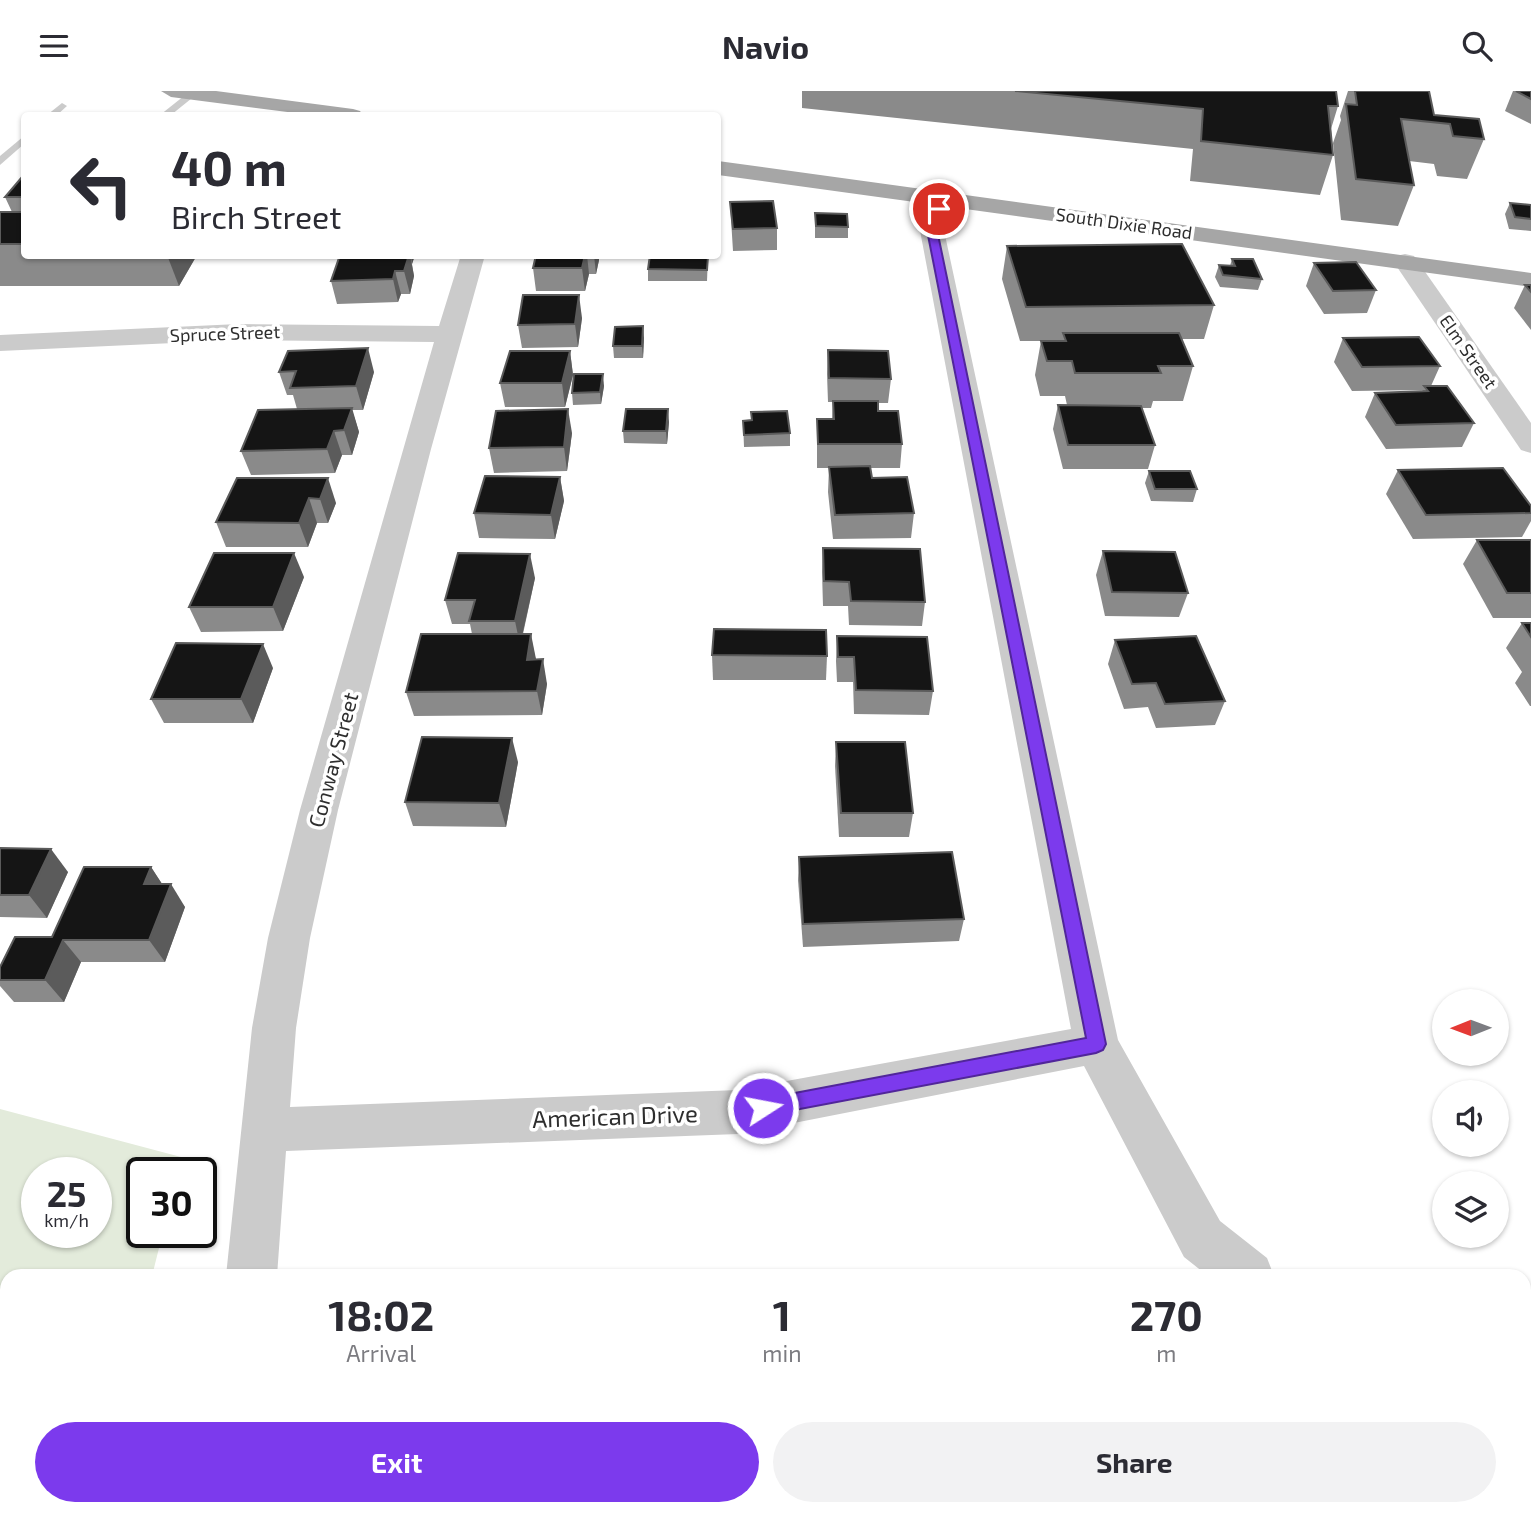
<!DOCTYPE html>
<html lang="en">
<head>
<meta charset="utf-8">
<style>
  body { margin:0; font-family:"Exo 2",sans-serif; background:#f2f2f3; color:#2b2b33; height:100vh; display:flex; flex-direction:column; font-size:26px; white-space:nowrap }
  * { box-sizing:border-box; margin:0 }
  p { font-size:23px; color:#7c7c81 }
  .icon { flex:none; width:38px; height:38px; fill:none; stroke:currentColor; stroke-width:2; stroke-linecap:round; stroke-linejoin:round }
  .map { position:relative; flex:1; overflow:hidden }
  .sheet { position:absolute; left:0px; top:1178px; width:1531px; height:247px; display:flex; flex-direction:column; background:#fff; border-radius:21px 21px 0 0; box-shadow:0 2px 5px #0004 }
  .sheet>* { flex:none }
  .hud { position:absolute; left:21px; top:21px; width:700px; height:147px; border-radius:7px; box-shadow:0 2px 5px #0004; background:#fff; color:#2b2b33; overflow:hidden }
  .needle { width:46px; rotate:269deg }
  .tools { position:absolute; left:1432px; top:898px; display:grid; gap:14px }
  .tools a { display:grid; place-items:center; width:77px; height:77px; border-radius:50%; background:#fff; box-shadow:0 2px 5px #0004; font-size:35px }
  .speed { position:absolute; left:21px; top:1066px; display:flex; gap:14px; font-size:35px; font-weight:700; text-align:center }
  .speed>* { display:grid; place-content:center; width:91px; height:91px; border-radius:50%; background:#fff; box-shadow:0 2px 5px #0004; line-height:1 }
  .speed small { font-size:18px; font-weight:400 }
  .speed .limit { border:4px solid #111; border-radius:10px; background:#fff; color:#111 }
  .pin { position:absolute; display:grid; place-items:center; width:60px; height:60px; color:#fff; margin:-30px; border:4px solid #fff; border-radius:50%; box-shadow:0 2px 7px #0007 }
  .me { position:absolute; width:77px; margin:-38px; rotate:79deg; stroke-linejoin:round; filter:drop-shadow(0 0 5px #0008) }
  .turn { display:flex; align-items:center; gap:24px; height:147px; padding:0 35px; font-size:32px }
  .turn .icon { width:91px; height:91px; stroke-width:2.5 }
  .turn b { display:block; font-size:49px; line-height:60px }
  .eta { display:flex; justify-content:space-evenly; align-items:center; height:119px; text-align:center }
  .eta b { font-size:42px; font-weight:700; line-height:49px }
  .primary-button { display:flex; gap:14px; margin-top:auto; padding:14px 35px }
  .primary-button a { flex:1; height:80px; border-radius:42px; background:#7c3aed; color:#fff; font-size:28px; font-weight:700; line-height:80px; text-align:center }
  .primary-button a+a { background:#f2f2f3; color:#2b2b33 }
  header { display:flex; justify-content:space-between; align-items:center; height:91px; padding:0 35px; background:#fff; font-size:32px; font-weight:700 }
  .map>svg:first-child { display:block }
  .green { fill:#e3ebdb; fill-rule:evenodd }
  .lines { fill:none; stroke-linecap:round; stroke-linejoin:round }
  .service { fill:#cbcbcb; fill-rule:evenodd }
  .minor { fill:#cbcbcb; fill-rule:evenodd }
  .primary { fill:#a6a6a6; fill-rule:evenodd }
  .wall { fill:#8a8a8a }
  .shaded-wall { fill:#5b5b5b }
  .building { fill:#151515; stroke:#5b5b5b; stroke-width:2 }
  .route { fill:#7c3aed; stroke:#51269a; stroke-width:2 }
  .labels { text-anchor:middle; stroke-width:7; stroke-linejoin:round; paint-order:stroke }
  .far-street-label { font-size:18px; fill:#2e2e2e; stroke:#fff }
  .street-label { font-size:21px; fill:#2e2e2e; stroke:#fff }
  .near-street-label { font-size:24px; fill:#2e2e2e; stroke:#fff }
</style>
</head>
<body>
<header><svg class="icon" aria-label="menu" viewBox="0 0 24 24"><path d="M4 6h16M4 12h16M4 18h16"/></svg>Navio<svg class="icon" aria-label="search" viewBox="0 0 24 24"><circle cx="10" cy="10" r="6"/><path d="M15 15l6 6"/></svg></header>
<div class="map">
<svg width="1531" height="1424" viewBox="0 0 1531 1424">
  <rect width="100%" height="100%" fill="#fff"/>
  <path class="green" d="M0,1018L181,1066L177,1081L142,1082V1141H163L152,1185H7V1418H97L95,1424H0ZM37,1082H96V1141H37Z"/>
  <g class="lines">
    <g class="service">
      <path d="M189,1L197,3L171,24H160Z"/>
      <path d="M62,12L67,15L57,24H47Z"/>
      <path d="M24,45V53L0,74V65Z"/>
    </g>
    <g class="minor">
      <path d="M948,100L956,102L959,107L942,130L1118,949L1220,1130L1267,1167L1274,1185H1208L1184,1166L1084,975L738,1043L286,1060L277,1185H226L252,937L268,847L300,719L434,251L239,249L0,260V244L239,233L439,235L461,164H485L431,358L338,719L310,847L296,937L290,1016L738,999L1071,938L918,129L940,102Z"/>
      <path d="M1405,163L1414,165L1531,332V362L1521,359L1393,170L1396,165Z"/>
      <path d="M1524,1321L1531,1322V1378L1524,1377Z"/>
      <path d="M182,1418H240L238,1424H180Z"/>
    </g>
    <g class="primary">
      <path d="M161,0H216L353,18L360,20L363,24H311L171,6Z"/>
      <path d="M718,70L1531,182V196L718,84Z"/>
    </g>
  </g>
  <g class="wall">
    <path d="M802,0H1336L1338,15L1331,38L1333,64L1320,104L1190,90L1193,58L802,17Z"/>
    <path d="M1348,0H1429L1434,24L1484,48L1467,88L1437,85L1434,73L1409,70L1414,94L1398,135L1341,129L1333,52L1341,29L1340,25Z"/>
    <path d="M1513,0H1531V33L1505,20Z"/>
    <path d="M24,86V164H197L179,195H0V121H12L5,106Z"/>
    <path d="M730,111L777,137V159L733,160Z"/>
    <path d="M1510,112L1531,114V140L1509,138L1505,123Z"/>
    <path d="M815,122L848,136V147H815Z"/>
    <path d="M1007,155L1214,214L1204,248H1182L1193,275L1183,310H1153L1151,317H1142L1155,354L1148,378H1063L1053,338L1058,314H1067L1065,305H1040L1035,284L1041,250H1020L1002,188Z"/>
    <path d="M340,164H415L412,173L414,185L410,203H401L398,211L337,213L331,190Z"/>
    <path d="M536,164H599V169L596,183H589L585,200H536L533,177Z"/>
    <path d="M708,165L707,190H648V178Z"/>
    <path d="M1232,168L1262,188L1258,199L1220,196L1215,186L1219,174L1230,175Z"/>
    <path d="M1314,172L1376,199L1367,222L1324,223L1306,195Z"/>
    <path d="M1525,194H1531V239L1514,217Z"/>
    <path d="M582,227L578,256L522,257L518,234Z"/>
    <path d="M644,247L643,267H614L613,255Z"/>
    <path d="M1343,247L1440,275L1431,295L1474,332L1462,356L1386,358L1365,326L1375,302L1422,300L1423,299L1352,300L1334,271Z"/>
    <path d="M828,259L891,288L888,312H878V320L902,353L900,377H870L872,387L914,422L911,447L833,448L828,401L829,377H817V328H832L833,311H828L827,283Z"/>
    <path d="M288,260L374,281L363,319H352L359,341L352,364H342L335,382L251,384L241,360L297,318L293,304H287L279,281Z"/>
    <path d="M570,260L573,284L565,316H505L500,292Z"/>
    <path d="M604,295L601,313L573,314L572,302Z"/>
    <path d="M751,321L790,342V355L744,356L743,330L752,329Z"/>
    <path d="M669,331L667,353L624,352L623,340Z"/>
    <path d="M572,342L567,380L494,382L489,357Z"/>
    <path d="M1398,379L1531,415V430L1522,446L1413,448L1386,403Z"/>
    <path d="M1149,380L1197,398L1193,411L1151,410L1145,392Z"/>
    <path d="M560,386L564,410L555,448L479,447L474,422Z"/>
    <path d="M237,387L336,412L328,432H317L308,456H226L216,431Z"/>
    <path d="M1477,449H1531V527H1493L1463,473Z"/>
    <path d="M823,457L925,511L922,535L849,534L848,515H823L822,481Z"/>
    <path d="M1103,460L1188,502L1179,526L1105,525L1096,484Z"/>
    <path d="M304,486L283,540L201,541L189,516Z"/>
    <path d="M535,487L523,543L536,568L547,593L542,624L414,625L406,601L472,543L470,533H452L445,509Z"/>
    <path d="M1522,532H1531V615H1530L1515,592L1522,581L1506,557Z"/>
    <path d="M837,545L933,600L929,624L854,623L853,591H837L836,570Z"/>
    <path d="M1115,549L1225,610L1215,634L1156,637L1148,616L1124,618L1108,573Z"/>
    <path d="M712,564L827,565L826,589H713Z"/>
    <path d="M273,577L253,632H164L151,608Z"/>
    <path d="M836,651L913,722L909,746H839L835,675Z"/>
    <path d="M518,671L506,736L413,735L405,711Z"/>
    <path d="M0,757L68,781L47,827L0,826Z"/>
    <path d="M799,766L964,828L959,850L803,856L798,789Z"/>
    <path d="M151,776L162,793L185,816L165,871H81L64,911H14L0,895V876L52,846Z"/>
  </g>
  <g class="shaded-wall">
    <path d="M167,164H197L179,195Z"/>
    <path d="M409,164H410L414,185L410,203L404,180Z"/>
    <path d="M411,164H415L412,173Z"/>
    <path d="M585,164H587L589,183L585,200L582,177Z"/>
    <path d="M594,164H599V169L596,183Z"/>
    <path d="M395,180L401,203L398,211L393,188Z"/>
    <path d="M579,204L582,227L578,256L575,233Z"/>
    <path d="M643,235L644,247L643,267L642,255Z"/>
    <path d="M368,257L374,281L363,319L356,295Z"/>
    <path d="M570,260L573,284L565,316L562,292Z"/>
    <path d="M603,283L604,295L601,313L600,301Z"/>
    <path d="M352,317L359,341L352,364L344,339Z"/>
    <path d="M568,318L572,342L567,380L564,356Z"/>
    <path d="M668,318L669,331L667,353L666,340Z"/>
    <path d="M334,340L342,364L335,382L327,358Z"/>
    <path d="M560,386L564,410L555,448L551,424Z"/>
    <path d="M328,387L336,412L328,432L320,408Z"/>
    <path d="M309,407L317,432L308,456L299,432Z"/>
    <path d="M294,462L304,486L283,540L273,516Z"/>
    <path d="M530,463L535,487L520,554L515,530Z"/>
    <path d="M531,543L536,568L532,593L527,569Z"/>
    <path d="M263,553L273,577L253,632L241,608Z"/>
    <path d="M543,568L547,593L542,624L537,600Z"/>
    <path d="M512,647L518,671L506,736L499,712Z"/>
    <path d="M51,758L68,781L47,827L29,804Z"/>
    <path d="M151,776L166,799L144,793Z"/>
    <path d="M171,793L185,816L165,871L149,849Z"/>
    <path d="M63,849L81,871L64,911L45,889Z"/>
    <path d="M511,1418H524V1424H510Z"/>
  </g>
  <g class="building">
    <path d="M1015,0H1336L1338,15H1328L1333,64L1201,50L1203,18Z"/>
    <path d="M1355,0H1429L1434,24L1479,28L1484,48L1453,45L1450,33L1401,28L1414,94L1356,88L1346,13L1357,14Z"/>
    <path d="M1516,0H1531V8Z"/>
    <path d="M22,86H24V106H5Z"/>
    <path d="M773,110L777,137L733,138L730,111Z"/>
    <path d="M1510,112L1531,114V128L1515,126Z"/>
    <rect x="0" y="121" width="24" height="32"/>
    <path d="M815,122L847,123L848,136L816,135Z"/>
    <path d="M1182,153L1214,214L1026,216L1007,155Z"/>
    <path d="M340,164H409L404,180H395L393,188L331,190Z"/>
    <path d="M536,164H585L582,177H533Z"/>
    <path d="M650,164L708,165L707,179L648,178Z"/>
    <path d="M1232,168H1253L1262,188L1223,184L1219,174L1235,175Z"/>
    <path d="M1356,171L1376,199L1333,200L1314,172Z"/>
    <path d="M1525,194H1531V201Z"/>
    <path d="M523,204H579L575,233L518,234Z"/>
    <path d="M643,235L642,255H613L615,236Z"/>
    <path d="M1063,242H1179L1193,275H1158L1161,282H1075L1072,270H1047L1041,250H1066Z"/>
    <path d="M1419,246L1440,275L1362,276L1343,247Z"/>
    <path d="M368,257L356,295L290,297L296,280L279,281L288,260Z"/>
    <path d="M828,259L888,260L891,288L829,287Z"/>
    <path d="M510,260H570L562,292H500Z"/>
    <path d="M574,283H603L600,301L572,302Z"/>
    <path d="M1424,295H1447L1474,332L1396,334L1375,302L1428,300Z"/>
    <path d="M833,310H878V320H898L902,353H818L817,328H834Z"/>
    <path d="M1058,314L1141,315L1155,354H1068Z"/>
    <path d="M352,317L344,339L334,340L327,358L241,360L258,319Z"/>
    <path d="M568,318L564,356L489,357L496,320Z"/>
    <path d="M626,318H668L666,340H623Z"/>
    <path d="M787,320L790,342L744,344L743,330L752,329L751,321Z"/>
    <path d="M870,375L872,387L907,386L914,422L835,424L829,376Z"/>
    <path d="M1503,377L1531,415V422L1426,424L1398,379Z"/>
    <path d="M1149,380H1190L1197,398H1155Z"/>
    <path d="M485,385L560,386L551,424L474,422Z"/>
    <path d="M237,387H328L320,408L309,407L299,432L216,431Z"/>
    <path d="M1477,449H1531V502H1507Z"/>
    <path d="M823,457L920,458L925,511L851,510L849,491L824,490Z"/>
    <path d="M1103,460L1175,461L1188,502L1112,501Z"/>
    <path d="M214,462H294L273,516H189Z"/>
    <path d="M458,462L530,463L515,530H469L475,509H445Z"/>
    <path d="M1522,532H1531V546Z"/>
    <path d="M714,538L826,539L827,565L712,564Z"/>
    <path d="M421,543H531L527,569L543,568L537,600L406,601Z"/>
    <path d="M837,545L927,546L933,600L856,599L854,566H838Z"/>
    <path d="M1196,545L1225,610L1165,613L1156,592L1132,593L1115,549Z"/>
    <path d="M176,552L263,553L241,608H151Z"/>
    <path d="M422,646L512,647L499,712L405,711Z"/>
    <path d="M836,651H905L913,722H841Z"/>
    <path d="M0,757L51,758L29,804H0Z"/>
    <path d="M952,761L964,828L803,833L799,766Z"/>
    <path d="M84,776H151L144,793H171L149,849H63L45,889H0V876L15,846H52Z"/>
    <path d="M400,1418H511L510,1424H399Z"/>
  </g>
  <path class="route" d="M939,115L944,118L935,129L1106,953L1103,959L1096,962L763,1025L756,1023L754,1017L756,1010L763,1008L1086,947L925,129Z"/>
  <g class="labels">
    <g class="far-street-label">
      <text transform="translate(1124 133) rotate(8)" y="6">South Dixie Road</text>
      <text transform="translate(225 243) rotate(-2)" y="6">Spruce Street</text>
      <text transform="translate(1468 261) rotate(55)" y="6">Elm Street</text>
    </g>
    <g class="street-label">
      <text transform="translate(334 669) rotate(-75)" y="7">Conway Street</text>
    </g>
    <g class="near-street-label">
      <text transform="translate(615 1026) rotate(-2)" y="8">American Drive</text>
    </g>
  </g>
</svg>
<div class="tools">
<a><svg class="needle" viewBox="-14 -14 28 28"><path d="M0-13l5 13h-10z" fill="#e53935"/><path d="M0 13l5-13h-10z" fill="#7c7c81"/></svg></a>
<a><svg class="icon" aria-label="sound" viewBox="0 0 24 24"><path d="M4 9h4l5-4v14l-5-4H4zM17 9q2 3 0 6"/></svg></a>
<a><svg class="icon" aria-label="layers" viewBox="0 0 24 24"><path d="M12 4l9 5-9 5-9-5zM3 14l9 5 9-5"/></svg></a>
</div>
<div class="speed"><div>25<small>km/h</small></div><div class="limit">30</div></div>
<div class="pin" style="left:939px;top:118px;background:#d93025"><svg class="icon" aria-label="arrive" viewBox="0 0 24 24"><path d="M6 21V4h12l-3 4 3 4H6"/></svg></div>
<svg class="me" style="left:763px;top:1017px" viewBox="-20 -20 40 40"><circle r="17" fill="#7c3aed" stroke="#fff" stroke-width="3"/><path d="M0-11L8 9 0 5-8 9z" fill="#fff"/></svg>
<div class="hud">
<div class="turn"><svg class="icon" aria-label="left" viewBox="0 0 24 24"><path d="M17 20v-9H6M10 6l-5 5 5 5"/></svg><div><b>40 m</b>Birch Street</div></div>
</div>
<section class="sheet">
<div class="eta">
<div><b>18:02</b><p>Arrival</p></div>
<div><b>1</b><p>min</p></div>
<div><b>270</b><p>m</p></div>
</div>
<div class="primary-button"><a>Exit</a><a>Share</a></div>
</section>
</div>
</body>
</html>
